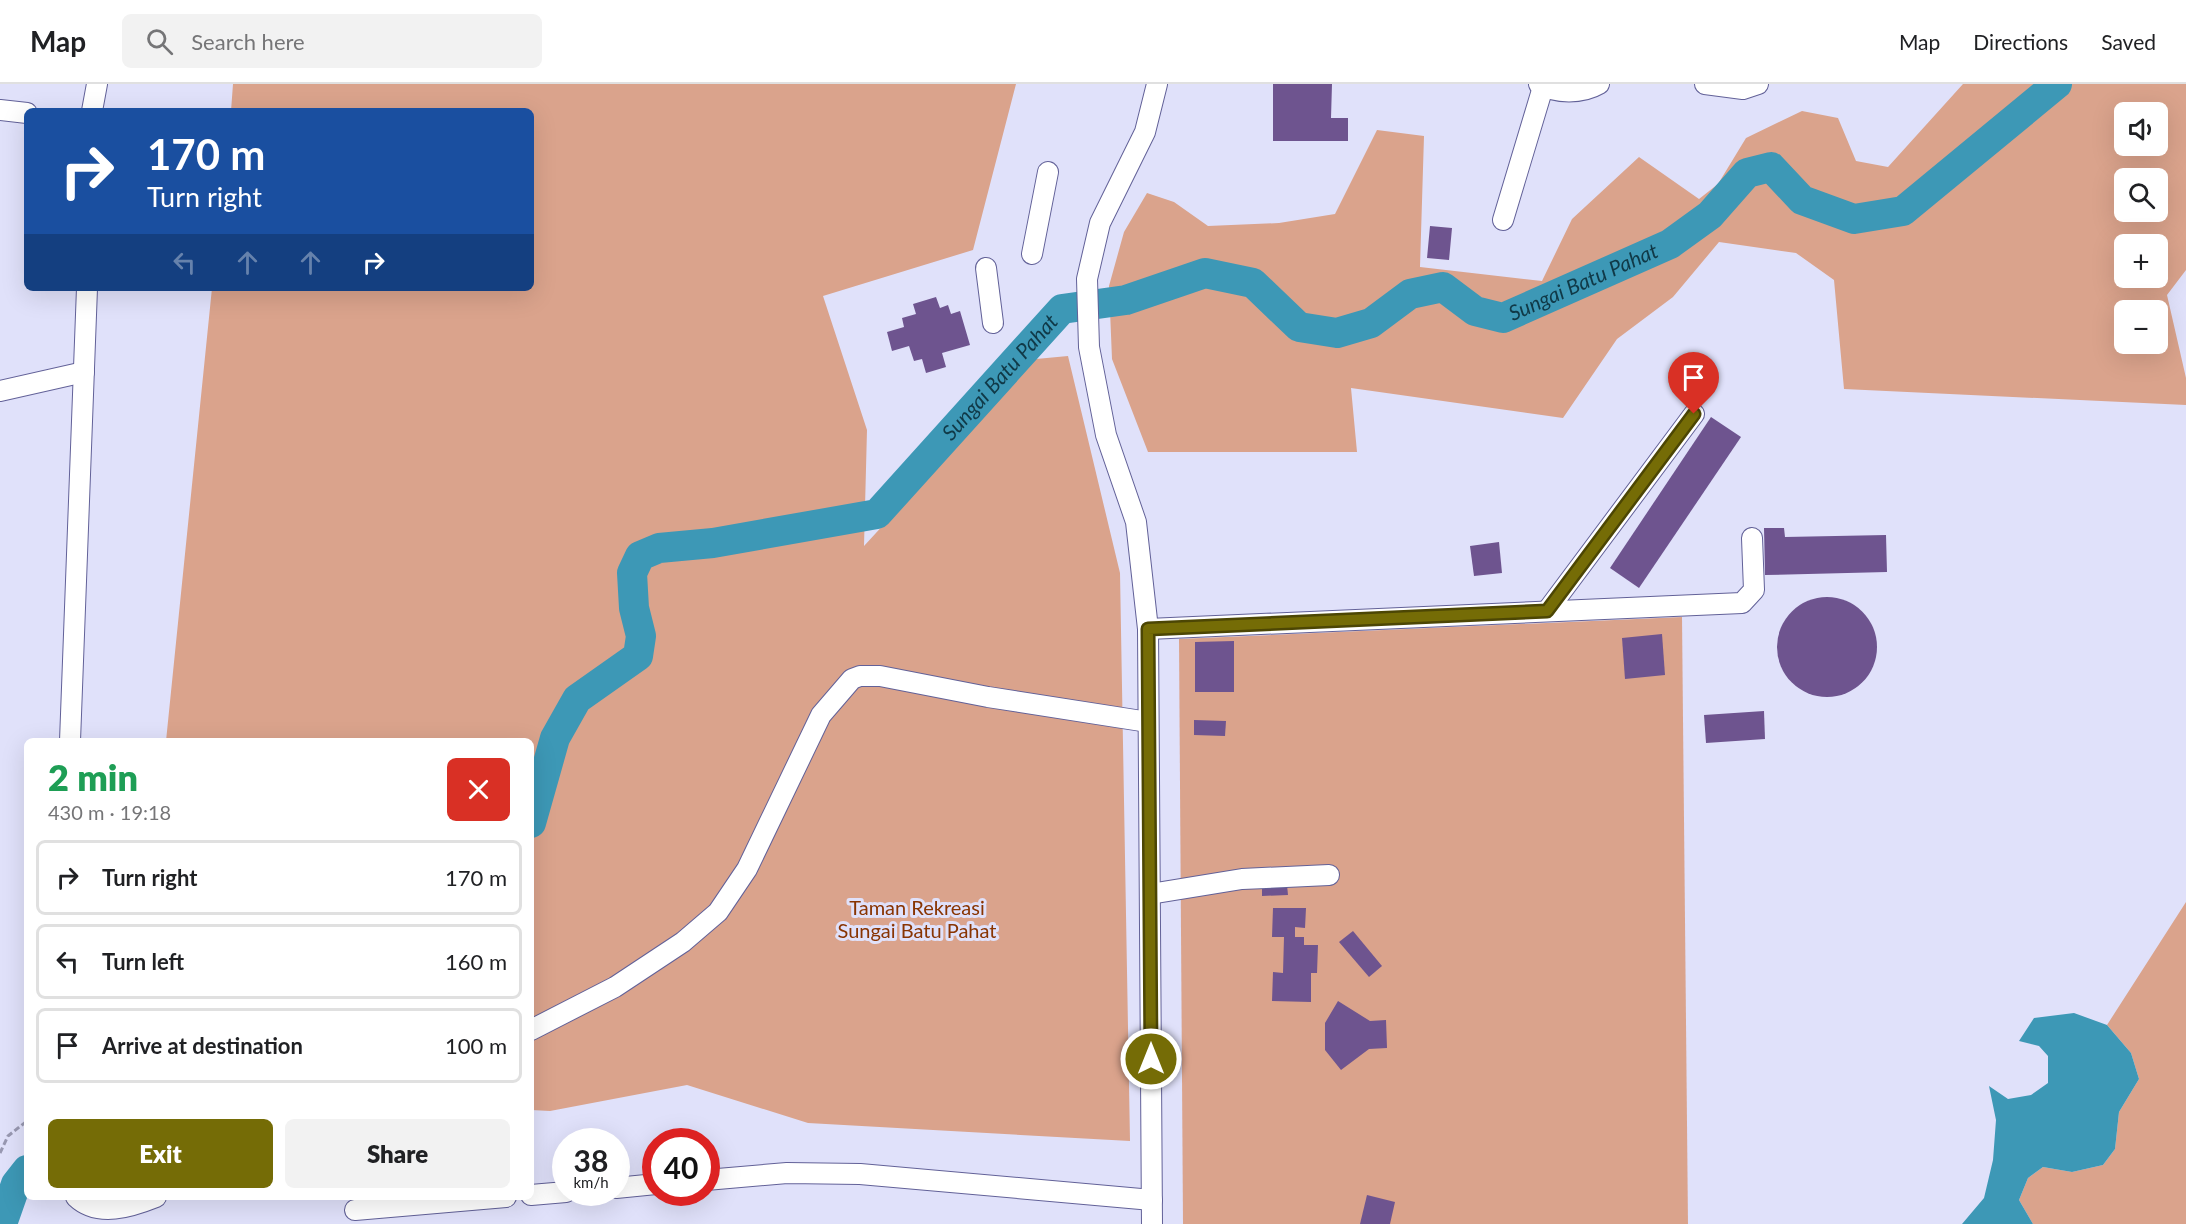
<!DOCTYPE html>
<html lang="en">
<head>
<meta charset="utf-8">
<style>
  body { margin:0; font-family:Lato,sans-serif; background:#f2f2f2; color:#202124; height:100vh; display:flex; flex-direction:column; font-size:22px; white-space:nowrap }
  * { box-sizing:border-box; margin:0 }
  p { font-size:20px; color:#757577 }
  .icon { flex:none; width:33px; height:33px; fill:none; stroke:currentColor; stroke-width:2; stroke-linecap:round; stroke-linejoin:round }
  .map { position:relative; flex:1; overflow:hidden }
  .panel { position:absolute; left:24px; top:654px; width:510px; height:462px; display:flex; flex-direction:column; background:#fff; border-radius:9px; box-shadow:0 6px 24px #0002 }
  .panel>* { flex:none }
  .hud { position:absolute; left:24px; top:24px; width:510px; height:183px; border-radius:9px; box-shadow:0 6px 24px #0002; background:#1a4fa0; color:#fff; overflow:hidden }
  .buttons { position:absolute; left:2114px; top:18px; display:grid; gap:12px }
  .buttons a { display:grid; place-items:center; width:54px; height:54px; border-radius:9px; background:#fff; box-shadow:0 6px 24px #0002; font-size:30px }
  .speed { position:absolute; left:552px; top:1044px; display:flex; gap:12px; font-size:30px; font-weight:700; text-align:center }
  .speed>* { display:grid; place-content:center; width:78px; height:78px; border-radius:50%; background:#fff; box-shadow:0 6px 24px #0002; line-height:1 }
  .speed small { font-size:15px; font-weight:400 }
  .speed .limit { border:9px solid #d22; background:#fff; color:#111 }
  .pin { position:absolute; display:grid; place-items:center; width:51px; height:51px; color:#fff; margin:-62px -26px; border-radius:50% 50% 50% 0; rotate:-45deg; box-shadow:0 0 6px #0007 }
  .pin .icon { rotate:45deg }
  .me { position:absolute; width:66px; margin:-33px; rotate:0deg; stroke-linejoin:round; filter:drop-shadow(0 0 4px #0008) }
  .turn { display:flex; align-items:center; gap:21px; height:126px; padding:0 24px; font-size:27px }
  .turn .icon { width:78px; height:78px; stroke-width:2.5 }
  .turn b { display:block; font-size:42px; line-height:51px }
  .lanes { display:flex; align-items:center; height:57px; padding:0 24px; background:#0003; justify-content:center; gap:30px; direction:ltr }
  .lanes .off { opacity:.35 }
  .round { display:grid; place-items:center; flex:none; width:63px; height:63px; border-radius:9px; background:#f2f2f2 }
  .overview { display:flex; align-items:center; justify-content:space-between; height:102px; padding:0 24px }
  h1 { font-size:36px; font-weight:800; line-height:45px; color:#1e9e55 }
  .cta { display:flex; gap:12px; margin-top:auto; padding:12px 24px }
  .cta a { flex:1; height:69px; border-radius:9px; background:#756c06; color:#fff; font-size:24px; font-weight:800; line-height:69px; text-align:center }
  .cta a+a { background:#f2f2f2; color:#202124 }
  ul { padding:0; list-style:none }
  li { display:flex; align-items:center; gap:18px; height:75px; margin:0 12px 9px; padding:0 12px; border:3px solid #e0e0e0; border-radius:9px }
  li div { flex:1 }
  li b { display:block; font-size:22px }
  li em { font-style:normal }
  header { display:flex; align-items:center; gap:36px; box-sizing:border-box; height:84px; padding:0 30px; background:#fff; border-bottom:2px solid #e0e0e0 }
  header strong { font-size:28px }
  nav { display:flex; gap:33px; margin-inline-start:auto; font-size:21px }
  .search { width:420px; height:54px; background:#f2f2f2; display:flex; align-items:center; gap:15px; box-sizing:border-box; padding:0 21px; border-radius:9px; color:#757577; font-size:22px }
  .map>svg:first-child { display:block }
  .green { fill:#daa38c; fill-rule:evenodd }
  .water { fill:#3d98b6 }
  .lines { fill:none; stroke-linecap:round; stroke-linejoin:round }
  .river { stroke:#3d98b6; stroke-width:30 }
  .building { fill:#6e548f }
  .minor-casing { stroke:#626198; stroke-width:22 }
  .path { stroke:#9898b1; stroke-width:3; stroke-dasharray:6 3; stroke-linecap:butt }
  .minor { stroke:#fff; stroke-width:20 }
  .route-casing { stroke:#4c4604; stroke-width:15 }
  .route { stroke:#756c06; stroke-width:10 }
  .labels { text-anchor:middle; stroke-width:6; stroke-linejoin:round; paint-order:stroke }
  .park-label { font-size:20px; fill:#883403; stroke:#e0e1fa }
  .water-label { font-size:21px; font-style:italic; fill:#103947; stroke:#e0e1fa }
</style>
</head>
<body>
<header>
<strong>Map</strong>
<div class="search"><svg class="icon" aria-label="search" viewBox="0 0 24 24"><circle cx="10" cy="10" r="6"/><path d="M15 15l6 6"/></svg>Search here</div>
<nav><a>Map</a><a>Directions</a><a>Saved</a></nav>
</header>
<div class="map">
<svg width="2186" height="1140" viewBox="0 0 2186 1140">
  <rect width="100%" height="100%" fill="#e0e1fa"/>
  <g class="green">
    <path d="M233,0H1016L973,166L823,212L867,346L864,462L1036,275L1068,272L1120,489L1130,1057L808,1039L687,1001L550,1027L531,1026V657H166L212,204H531V27H231Z"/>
    <path d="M1963,0H2186V186L2167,211L2186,294V321L1844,305L1834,196L1796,169L1719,158L1673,213L1617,255L1563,334L1351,304L1357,368H1148L1112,275L1109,202L1124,148L1147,109L1174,118L1208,142L1279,139L1335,130L1377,46L1424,52L1420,183L1542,197L1572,135L1639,73L1699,115L1718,100L1746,54L1802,27L1838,34L1856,77L1888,83ZM2124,28H2157V62H2124ZM2124,94H2157V128H2124ZM2124,160H2157V194H2124ZM2124,226H2157V260H2124Z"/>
    <path d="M1682,533L1688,1140H1183L1179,555Z"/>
    <path d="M2186,818V1140H2033L2019,1116L2028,1094L2043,1083L2072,1088L2103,1081L2115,1065L2119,1028L2139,995L2131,969L2107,941Z"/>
  </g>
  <path class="water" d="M2074,929L2107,941L2131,969L2139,995L2119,1028L2115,1065L2103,1081L2072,1088L2043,1083L2028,1094L2019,1116L2033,1140H1962L1984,1114L1993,1076L1996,1036L1989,1002L2008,1015L2031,1011L2048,999V972L2039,962L2019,957L2034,934Z"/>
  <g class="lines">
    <g class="river">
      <path id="s1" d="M531,739L555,654L577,615L638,572L641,552L634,524L632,489L640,472L659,464L713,459L877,430L1062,225L1126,216L1205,189L1253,199L1299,243L1337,249L1371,239L1410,210L1443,203L1475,227L1503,234L1670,160L1710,131L1747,89L1771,83L1802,116L1854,135L1903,127L2057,0"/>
      <path d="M2,1140L16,1100L27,1086"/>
    </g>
  </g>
  <g class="building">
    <path d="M1273,0H1332L1331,34H1348V57H1273Z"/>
    <path d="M1430,142L1452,144L1449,176L1427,174Z"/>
    <path d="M936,213L940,224L948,221L951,230L960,227L970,261L942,269L946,283L926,289L922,275L914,277L909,262L892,267L887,248L904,243L902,234L916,230L913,220Z"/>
    <path d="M1711,333L1741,353L1639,504L1610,484Z"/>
    <path d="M1764,444H1784L1785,453L1886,451L1887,488L1765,491Z"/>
    <path d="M1499,458L1502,489L1474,492L1470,462Z"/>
    <circle cx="1827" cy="563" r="50"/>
    <path d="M1662,550L1665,591L1625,595L1622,554Z"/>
    <path d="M1234,557V608H1195V558Z"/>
    <path d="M1764,627L1765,655L1706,659L1704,631Z"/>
    <path d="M1194,636L1226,637L1225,652L1194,651Z"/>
    <path d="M1287,801L1288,811L1262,812V802Z"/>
    <path d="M1273,824H1306L1305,844L1295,843V853H1304V861H1318L1317,889H1311V918L1272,917L1273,888L1283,889L1284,853H1272Z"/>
    <path d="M1353,847L1382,882L1369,893L1339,858Z"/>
    <path d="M1338,917L1370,937L1386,936L1387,964L1369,965L1341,986L1325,966V939Z"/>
    <path d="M1367,1111L1395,1118L1390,1140H1360Z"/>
  </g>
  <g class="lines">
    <g class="minor-casing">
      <g id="minor">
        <path d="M1539,0C1556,10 1582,10 1599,0"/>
        <path d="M1705,0L1743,5L1758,0"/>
        <path d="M0,26L27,29"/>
        <path d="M92,27L97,0"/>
        <path d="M1503,136L1543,3"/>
        <path d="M1032,170L1048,88"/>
        <path d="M986,184L993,239"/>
        <path d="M0,307L84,288"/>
        <path d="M1547,527L1694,330"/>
        <path d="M1148,545L1742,519L1754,506L1752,454"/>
        <path d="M70,657L87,204"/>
        <path d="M1150,810L1242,795L1329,791"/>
        <path d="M531,946L615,903L683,858L718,828L747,785L821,631L852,595L860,592H880L988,613L1148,638"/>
        <path d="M706,1096L787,1089L860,1090L1152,1116"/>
        <path d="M616,1104L656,1100"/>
        <path d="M531,1111L566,1108"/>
        <path d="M76,1113C98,1134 131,1123 156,1113"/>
        <path d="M355,1126L506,1113"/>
        <path d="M1152,1140L1148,545L1136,438L1106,351L1089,263L1087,195L1100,139L1145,48L1157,0"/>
      </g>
    </g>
    <path class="path" d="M0,1069L8,1052L27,1037"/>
    <use href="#minor" class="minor"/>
  </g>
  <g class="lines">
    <g class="route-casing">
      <path id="route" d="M1151,975L1148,545L1547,527L1694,330"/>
    </g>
    <use href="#route" class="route"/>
  </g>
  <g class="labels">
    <g class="park-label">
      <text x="917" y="831">Taman Rekreasi<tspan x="917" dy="23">Sungai Batu Pahat</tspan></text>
    </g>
    <g class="water-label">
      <text dy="7" stroke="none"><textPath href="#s1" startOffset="1402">Sungai Batu Pahat</textPath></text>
      <text dy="7" stroke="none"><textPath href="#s1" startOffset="736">Sungai Batu Pahat</textPath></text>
    </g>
  </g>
</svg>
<div class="buttons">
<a><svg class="icon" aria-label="sound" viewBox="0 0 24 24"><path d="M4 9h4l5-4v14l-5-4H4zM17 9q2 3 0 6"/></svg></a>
<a><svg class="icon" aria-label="search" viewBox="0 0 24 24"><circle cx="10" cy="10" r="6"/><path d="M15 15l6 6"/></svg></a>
<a>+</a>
<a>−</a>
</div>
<div class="speed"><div>38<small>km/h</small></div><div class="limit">40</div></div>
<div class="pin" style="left:1694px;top:330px;background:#d93025"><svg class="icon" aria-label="arrive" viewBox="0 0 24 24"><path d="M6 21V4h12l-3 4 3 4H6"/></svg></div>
<svg class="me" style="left:1151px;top:975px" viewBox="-20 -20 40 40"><circle r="17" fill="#756c06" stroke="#fff" stroke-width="3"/><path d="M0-11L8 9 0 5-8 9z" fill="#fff"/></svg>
<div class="hud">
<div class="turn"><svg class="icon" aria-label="right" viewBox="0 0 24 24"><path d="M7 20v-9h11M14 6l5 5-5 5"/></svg><div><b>170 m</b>Turn right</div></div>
<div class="lanes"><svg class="icon off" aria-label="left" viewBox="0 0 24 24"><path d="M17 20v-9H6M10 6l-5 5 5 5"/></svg><svg class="icon off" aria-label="ahead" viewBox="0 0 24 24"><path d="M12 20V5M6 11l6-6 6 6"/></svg><svg class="icon off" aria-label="ahead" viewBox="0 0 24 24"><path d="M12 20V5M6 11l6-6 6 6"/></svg><svg class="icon" aria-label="right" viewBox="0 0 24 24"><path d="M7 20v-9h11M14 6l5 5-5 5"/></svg></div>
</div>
<section class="panel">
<div class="overview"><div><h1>2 min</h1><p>430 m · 19:18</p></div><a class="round" style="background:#d93025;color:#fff"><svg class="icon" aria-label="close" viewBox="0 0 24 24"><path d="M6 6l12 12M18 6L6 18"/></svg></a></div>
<ul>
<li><svg class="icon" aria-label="right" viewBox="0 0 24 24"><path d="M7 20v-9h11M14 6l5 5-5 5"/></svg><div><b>Turn right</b></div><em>170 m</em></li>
<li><svg class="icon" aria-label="left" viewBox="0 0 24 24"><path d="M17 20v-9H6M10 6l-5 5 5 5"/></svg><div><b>Turn left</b></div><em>160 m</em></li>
<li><svg class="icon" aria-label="arrive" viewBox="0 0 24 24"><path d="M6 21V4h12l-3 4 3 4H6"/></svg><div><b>Arrive at destination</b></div><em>100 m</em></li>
</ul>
<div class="cta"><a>Exit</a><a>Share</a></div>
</section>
</div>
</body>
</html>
